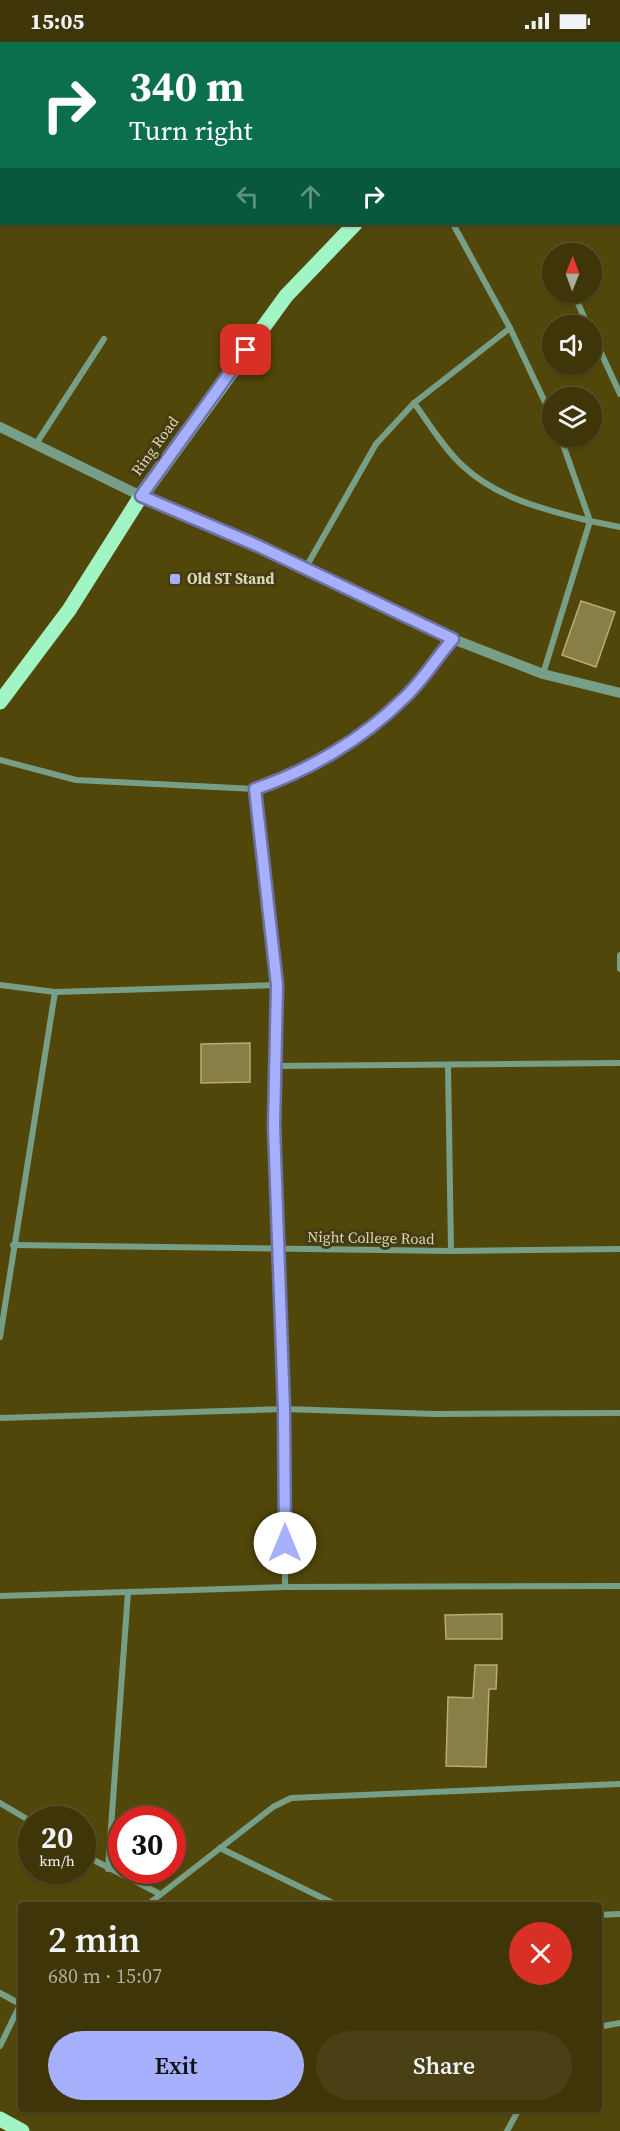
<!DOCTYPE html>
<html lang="en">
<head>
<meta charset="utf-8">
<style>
  body { margin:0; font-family:"Source Serif 4",serif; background:#494016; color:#f1f3f6; height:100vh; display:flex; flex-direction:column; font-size:22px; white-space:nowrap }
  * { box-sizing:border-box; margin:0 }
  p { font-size:20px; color:#adab9c }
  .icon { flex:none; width:33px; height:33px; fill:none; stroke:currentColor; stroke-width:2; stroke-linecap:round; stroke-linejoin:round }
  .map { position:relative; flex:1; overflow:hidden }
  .drawer { position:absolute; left:18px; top:1860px; width:584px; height:210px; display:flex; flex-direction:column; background:#3e3508; border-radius:6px; box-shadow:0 2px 4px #0004,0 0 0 2px #575029 }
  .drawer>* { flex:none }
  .banner { position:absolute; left:0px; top:0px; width:621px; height:183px; box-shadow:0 2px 4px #0004,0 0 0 2px #575029; background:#0b6e4f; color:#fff; overflow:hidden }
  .needle { width:39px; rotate:1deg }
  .buttons { position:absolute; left:542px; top:201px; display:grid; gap:12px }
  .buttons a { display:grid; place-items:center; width:60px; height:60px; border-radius:50%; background:#3e3508; box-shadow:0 2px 4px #0004,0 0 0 2px #575029; font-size:30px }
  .speed { position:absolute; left:18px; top:1764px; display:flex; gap:12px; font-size:30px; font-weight:700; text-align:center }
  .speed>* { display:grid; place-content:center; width:78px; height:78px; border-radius:50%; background:#3e3508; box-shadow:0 2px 4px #0004,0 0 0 2px #575029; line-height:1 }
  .speed small { font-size:15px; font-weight:400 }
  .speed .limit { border:9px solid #d22; background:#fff; color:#111 }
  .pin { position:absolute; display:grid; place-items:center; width:51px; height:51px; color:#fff; margin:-26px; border-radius:12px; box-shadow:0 3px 9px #0006 }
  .me { position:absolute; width:66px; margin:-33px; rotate:0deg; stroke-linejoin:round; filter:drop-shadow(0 0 4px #0008) }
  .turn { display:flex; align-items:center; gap:21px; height:126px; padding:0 30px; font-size:27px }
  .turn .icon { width:78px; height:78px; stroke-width:2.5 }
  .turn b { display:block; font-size:42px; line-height:51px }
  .lanes { display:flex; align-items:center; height:57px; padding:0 30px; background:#0003; justify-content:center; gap:30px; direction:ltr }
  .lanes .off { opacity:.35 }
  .round { display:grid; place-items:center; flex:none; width:63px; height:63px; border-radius:32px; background:#494016 }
  .headline { display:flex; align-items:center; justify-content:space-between; height:102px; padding:0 30px }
  h1 { font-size:36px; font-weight:600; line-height:45px }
  .action { display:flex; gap:12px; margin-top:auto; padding:12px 30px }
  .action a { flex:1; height:69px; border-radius:36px; background:#a7b0fc; color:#111; font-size:24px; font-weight:600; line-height:69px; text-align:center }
  .action a+a { background:#494016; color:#f1f3f6 }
  .status { display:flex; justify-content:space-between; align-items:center; height:42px; padding:0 30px; background:#3e3508; direction:ltr }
  .status svg { height:16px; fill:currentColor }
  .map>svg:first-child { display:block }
  .building { fill:#897e46; stroke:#b7ac72; stroke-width:1.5 }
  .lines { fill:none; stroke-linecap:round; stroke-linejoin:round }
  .minor { stroke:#779f87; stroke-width:6 }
  .tertiary { stroke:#779f87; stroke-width:10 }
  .secondary { stroke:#90cfaa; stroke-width:12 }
  .primary { stroke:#a1f5c5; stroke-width:15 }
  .route-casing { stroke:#6d72a4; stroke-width:15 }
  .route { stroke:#a7b0fc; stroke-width:10 }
  .poi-dot { fill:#a7b0fc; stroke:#453d11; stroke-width:2 }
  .labels { text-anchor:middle; stroke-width:6; stroke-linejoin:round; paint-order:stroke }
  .street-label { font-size:15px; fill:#dcd6ba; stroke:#453d11 }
  .poi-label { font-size:15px; font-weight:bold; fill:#dcd6ba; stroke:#453d11; text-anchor:start }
</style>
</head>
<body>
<div class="status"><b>15:05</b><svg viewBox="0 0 49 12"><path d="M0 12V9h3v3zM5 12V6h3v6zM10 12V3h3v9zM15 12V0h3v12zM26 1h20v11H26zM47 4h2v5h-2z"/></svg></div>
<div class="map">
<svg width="620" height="2089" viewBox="0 0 620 2089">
  <rect width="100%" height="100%" fill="#52470a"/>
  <g class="building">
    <path d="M581,559L615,570L596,625L562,613Z"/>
    <path d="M250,1001V1040L201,1041V1002Z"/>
    <path d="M502,1572V1597H446L445,1573Z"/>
    <path d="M475,1623H497L496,1647H489L486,1725L446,1724L448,1655L473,1656Z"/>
  </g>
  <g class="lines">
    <g class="minor">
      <path d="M232,0V2"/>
      <path d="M69,2L70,0"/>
      <path d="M0,93H2"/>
      <path d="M0,163L2,161"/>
      <path d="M453,182L510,286L552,375"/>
      <path d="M573,250L588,284"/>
      <path d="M591,289L620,352"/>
      <path d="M414,361C429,381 444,407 463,424C497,456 545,468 590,479L543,632"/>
      <path d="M560,394L590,479L620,485"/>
      <path d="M36,402L104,297"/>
      <path d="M305,527L376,402L414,361L510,286"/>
      <path d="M453,597C436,616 421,640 403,657C363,697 308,729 255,747L277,943L274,1084L284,1367L285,1545L620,1544"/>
      <path d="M0,718L76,738L255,747"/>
      <path d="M620,913V927"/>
      <path d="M0,943L55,950L277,943"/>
      <path d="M448,1023L451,1209"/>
      <path d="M275,1024L620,1021"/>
      <path d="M13,1203L451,1209L620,1207"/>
      <path d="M0,1295L55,950"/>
      <path d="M0,1376L284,1367L435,1372L620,1371"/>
      <path d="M0,1554L285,1545"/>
      <path d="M0,1761L32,1780"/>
      <path d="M220,1806L337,1863"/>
      <path d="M82,1812L160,1852"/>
      <path d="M108,1827L128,1550"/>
      <path d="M147,1863L273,1765L291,1756L620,1742"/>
      <path d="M598,1873L620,1872"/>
      <path d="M0,1951L20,1962"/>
      <path d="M598,1985L620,1981"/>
      <path d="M0,2004L21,1961"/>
      <path d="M507,2089L519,2067"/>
    </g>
    <path class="tertiary" d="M0,385L141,454L256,503L453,597L543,632L620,651"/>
    <path class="secondary" d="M597,2L600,0"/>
    <g class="primary">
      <path d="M576,0L579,2"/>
      <path d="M555,2L558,0"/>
      <path d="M0,660L69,568L141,454L286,254L355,182"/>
      <path d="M0,2077L22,2089"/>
    </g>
  </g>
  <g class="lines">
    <g class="route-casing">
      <path id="route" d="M246,308L141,454L256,503L453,597C436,616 422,640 403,657C363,697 308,729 255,747L277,943L274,1084L284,1368L285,1501"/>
    </g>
    <use href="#route" class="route"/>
  </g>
  <rect class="poi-dot" x="169" y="531" width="12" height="12" rx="3"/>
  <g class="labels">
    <g class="street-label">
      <text transform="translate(155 404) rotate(-54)" y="5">Ring Road</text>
      <text transform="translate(371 1196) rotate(1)" y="5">Night College Road</text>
    </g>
    <g class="poi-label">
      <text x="187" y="542">Old ST Stand</text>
    </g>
  </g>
</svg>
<div class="buttons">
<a><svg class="needle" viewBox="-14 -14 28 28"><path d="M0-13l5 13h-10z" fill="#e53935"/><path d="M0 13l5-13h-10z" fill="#adab9c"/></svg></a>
<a><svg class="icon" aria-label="sound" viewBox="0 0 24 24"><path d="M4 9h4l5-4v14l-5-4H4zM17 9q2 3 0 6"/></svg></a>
<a><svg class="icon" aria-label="layers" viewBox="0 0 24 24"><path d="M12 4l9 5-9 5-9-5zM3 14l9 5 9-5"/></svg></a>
</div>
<div class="speed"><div>20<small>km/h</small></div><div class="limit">30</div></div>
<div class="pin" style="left:246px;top:308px;background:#d93025"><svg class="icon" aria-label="arrive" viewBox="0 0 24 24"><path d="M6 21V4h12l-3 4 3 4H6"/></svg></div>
<svg class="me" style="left:285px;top:1501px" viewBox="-20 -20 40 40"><circle r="19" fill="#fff"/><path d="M0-13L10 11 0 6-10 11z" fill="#a7b0fc"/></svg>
<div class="banner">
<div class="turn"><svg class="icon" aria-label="right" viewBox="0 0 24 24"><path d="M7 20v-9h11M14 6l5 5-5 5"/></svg><div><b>340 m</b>Turn right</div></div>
<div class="lanes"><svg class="icon off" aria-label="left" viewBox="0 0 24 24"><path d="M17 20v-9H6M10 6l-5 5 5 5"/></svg><svg class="icon off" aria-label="ahead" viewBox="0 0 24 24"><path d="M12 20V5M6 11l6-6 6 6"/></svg><svg class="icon" aria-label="right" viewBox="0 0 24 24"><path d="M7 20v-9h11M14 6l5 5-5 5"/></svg></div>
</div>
<section class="drawer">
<div class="headline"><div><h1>2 min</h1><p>680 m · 15:07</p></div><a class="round" style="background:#d93025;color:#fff"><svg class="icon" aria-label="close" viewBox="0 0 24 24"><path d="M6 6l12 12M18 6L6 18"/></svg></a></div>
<div class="action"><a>Exit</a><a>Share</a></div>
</section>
</div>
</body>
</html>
